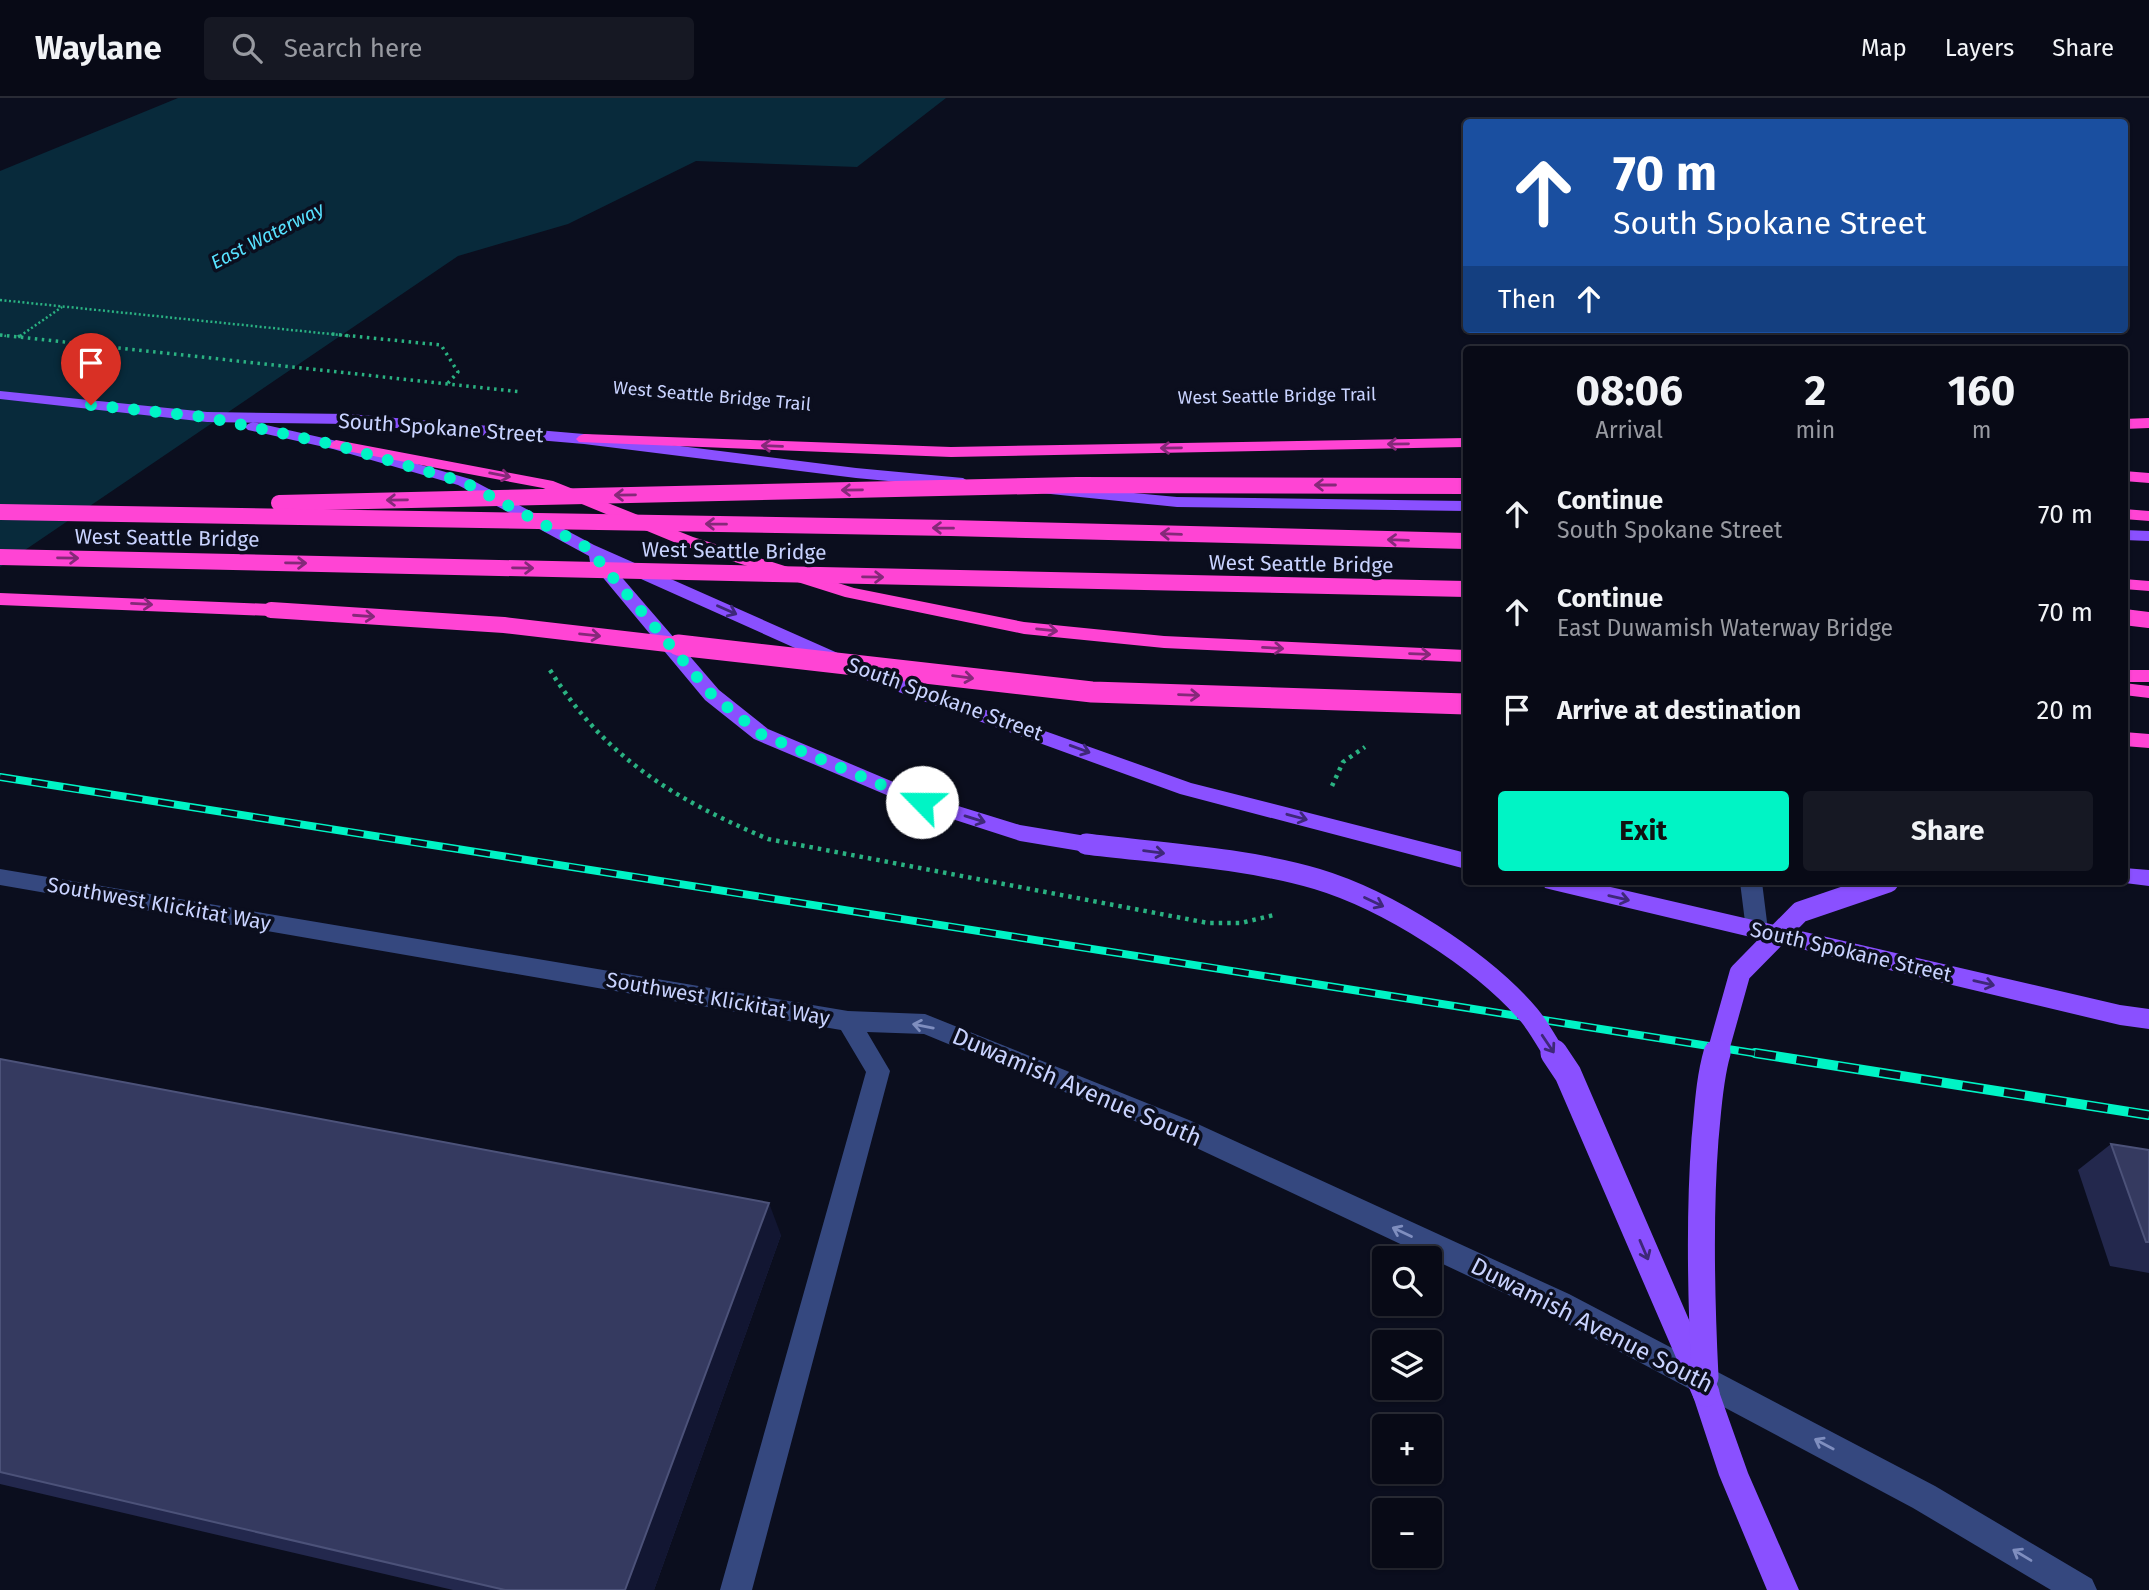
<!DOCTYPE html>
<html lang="en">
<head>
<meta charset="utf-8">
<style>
  body { margin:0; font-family:"Fira Sans",sans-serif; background:#161823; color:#f1f3f6; height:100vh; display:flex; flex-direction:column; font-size:26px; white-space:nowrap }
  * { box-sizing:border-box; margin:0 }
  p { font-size:23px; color:#989aa1 }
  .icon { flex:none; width:38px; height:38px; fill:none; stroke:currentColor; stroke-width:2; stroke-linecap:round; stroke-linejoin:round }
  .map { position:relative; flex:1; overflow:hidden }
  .drawer { position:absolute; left:1463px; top:248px; width:665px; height:539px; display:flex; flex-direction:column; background:#080a16; border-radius:7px; box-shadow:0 2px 5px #0004,0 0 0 2px #292b35 }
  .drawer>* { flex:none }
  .hud { position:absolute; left:1463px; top:21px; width:665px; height:214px; border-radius:7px; box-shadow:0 2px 5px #0004,0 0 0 2px #292b35; background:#1a4fa0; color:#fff; overflow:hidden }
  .buttons { position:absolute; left:1372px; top:1148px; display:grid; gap:14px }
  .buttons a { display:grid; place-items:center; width:70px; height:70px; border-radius:7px; background:#080a16; box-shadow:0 2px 5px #0004,0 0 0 2px #292b35; font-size:35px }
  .pin { position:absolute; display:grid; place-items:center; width:60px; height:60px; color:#fff; margin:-72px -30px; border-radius:50% 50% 50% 0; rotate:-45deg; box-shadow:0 0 7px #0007 }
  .pin .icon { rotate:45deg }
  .me { position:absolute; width:77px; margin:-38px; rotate:293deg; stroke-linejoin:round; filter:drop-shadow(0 0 5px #0008) }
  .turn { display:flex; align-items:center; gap:24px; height:147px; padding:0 35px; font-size:32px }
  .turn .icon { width:91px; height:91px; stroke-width:2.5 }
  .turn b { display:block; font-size:49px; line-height:60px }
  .then { display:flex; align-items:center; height:66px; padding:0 35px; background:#0003; gap:14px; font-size:26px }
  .eta { display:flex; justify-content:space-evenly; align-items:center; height:119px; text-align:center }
  .eta b { font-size:42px; font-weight:700; line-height:49px }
  .action { display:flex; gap:14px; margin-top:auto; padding:14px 35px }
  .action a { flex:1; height:80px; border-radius:7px; background:#00f4c5; color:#111; font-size:28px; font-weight:700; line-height:80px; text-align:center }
  .action a+a { background:#161823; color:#f1f3f6 }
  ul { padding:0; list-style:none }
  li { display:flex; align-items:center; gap:21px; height:98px; padding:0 35px }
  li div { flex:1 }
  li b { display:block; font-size:26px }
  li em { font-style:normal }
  header { display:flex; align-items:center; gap:42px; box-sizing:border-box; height:98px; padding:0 35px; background:#080a16; border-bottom:2px solid #292b35 }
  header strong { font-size:33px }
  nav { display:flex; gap:38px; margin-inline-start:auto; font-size:24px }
  .search { width:490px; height:63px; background:#161823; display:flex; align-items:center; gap:18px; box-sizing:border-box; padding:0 24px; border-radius:7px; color:#989aa1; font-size:26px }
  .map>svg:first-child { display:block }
  .water { fill:#082a3b }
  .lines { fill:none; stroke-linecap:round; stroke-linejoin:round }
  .path-far2 { stroke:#2ab282; stroke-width:2.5; stroke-dasharray:2 2.5; stroke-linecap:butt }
  .path-far1 { stroke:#2ab282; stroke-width:3.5; stroke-dasharray:2.5 4.5; stroke-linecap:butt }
  .path { stroke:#2ab282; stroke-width:4.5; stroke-dasharray:3.5 5; stroke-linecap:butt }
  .minor { fill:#35487f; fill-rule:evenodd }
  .major { fill:#8a50ff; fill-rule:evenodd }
  .highway { fill:#ff44d4; fill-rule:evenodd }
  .rail-far1-casing { stroke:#00f4c5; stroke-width:8 }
  .rail-casing { stroke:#00f4c5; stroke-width:10 }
  .rail-far1 { stroke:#0b0e1e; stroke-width:5; stroke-dasharray:16; stroke-linecap:butt }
  .rail { stroke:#0b0e1e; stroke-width:7; stroke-dasharray:21; stroke-linecap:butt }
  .major-bridge-far1 { stroke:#8a50ff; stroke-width:21 }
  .major-bridge { stroke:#8a50ff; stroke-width:27 }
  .highway-bridge-far1 { stroke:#ff44d4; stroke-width:16 }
  .highway-bridge { stroke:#ff44d4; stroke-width:21 }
  .wall { fill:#23284d }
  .shaded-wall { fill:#121632 }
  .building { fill:#353a60; stroke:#4c5279; stroke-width:2 }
  .oneway { stroke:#852979 }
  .oneway2 { stroke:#3e2878 }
  .oneway3 { stroke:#7f8ebf }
  .route { stroke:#00f4c5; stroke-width:12; stroke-dasharray:0 21.6 }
  .labels { text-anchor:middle; stroke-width:7; stroke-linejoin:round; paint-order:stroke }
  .far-street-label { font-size:18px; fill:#c9d3ff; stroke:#0b0e1e }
  .far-water-label { font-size:19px; font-style:italic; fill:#57e2ff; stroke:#0b0e1e }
  .street-label { font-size:21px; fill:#c9d3ff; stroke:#0b0e1e }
  .near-street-label { font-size:24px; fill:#c9d3ff; stroke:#0b0e1e }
</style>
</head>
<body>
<header>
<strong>Waylane</strong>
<div class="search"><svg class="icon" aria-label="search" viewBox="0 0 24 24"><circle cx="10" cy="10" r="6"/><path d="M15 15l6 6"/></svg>Search here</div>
<nav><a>Map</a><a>Layers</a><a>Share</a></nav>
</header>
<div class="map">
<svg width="2149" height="1492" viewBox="0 0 2149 1492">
  <rect width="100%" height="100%" fill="#0b0e1e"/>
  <path class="water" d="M178,0H946L857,69L696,63L568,126L458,158L0,469V73Z"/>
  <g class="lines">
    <g class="path-far2">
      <path d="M0,202L350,238"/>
      <path d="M0,237L6,238"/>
      <path d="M20,238L62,209"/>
    </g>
    <g class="path-far1">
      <path d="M332,236L441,247L458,274L448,285"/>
      <path d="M0,237L521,294"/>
      <path d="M18,239L23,236"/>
    </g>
    <g class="path">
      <path d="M550,572C605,660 674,701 768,741L1208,825H1241L1274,817"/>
      <path d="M1332,688L1343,664L1365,649"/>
    </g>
    <g class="minor">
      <path d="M0,771L848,913L925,916L1189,1022L1569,1196L1935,1388L2092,1481L2097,1492H2051L1913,1410L1549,1216L1171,1038L924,936L867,934L890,973L752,1492H720L866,974L841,932L0,787Z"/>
      <path d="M1740,784H1762L1768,832L1765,838L1757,841L1749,838L1746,832Z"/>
    </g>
    <g class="major">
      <path d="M0,293L207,314L349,316L584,336L856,370L963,380L971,385L963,390L856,380L584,346L349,326L207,324L0,301Z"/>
      <path d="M253,324L341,344L470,381L594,447L885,576L1191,685L1466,755V771L1180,696L871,584L612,468L719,592L768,631L929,699L1020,727L1086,738L1093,740L1096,746L1093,752L1086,754L1020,743L915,709L754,641L705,602L590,464L589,458L458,387L333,351L248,332L245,329L248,326Z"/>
      <path d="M1047,387L1177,399L1466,403V413L1177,409L1041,395L1039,392L1041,389Z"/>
      <path d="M2124,432L2149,433V443L2124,442Z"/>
      <path d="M2124,770L2149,772V788L2117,784H2124Z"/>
      <path d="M1542,784H1589L2120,907L2149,911V931L2120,927L1553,792L1545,790Z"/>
      <path d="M1706,1281L1716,1285L1748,1375L1799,1492H1767L1719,1377L1692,1295L1696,1285Z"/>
    </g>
    <g class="highway">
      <path d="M2149,320V330L2124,331V321Z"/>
      <path d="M584,336L951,349L1466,340V349L951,359L579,344L576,341L579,338Z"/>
      <path d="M336,342L553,383L693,439L854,490L1024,524L1164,538L1466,552V564L1164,550L1024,536L845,499L681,447L543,390L331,350L328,347Z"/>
      <path d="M2124,373L2149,375V385L2124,383Z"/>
      <path d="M2124,411L2149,413V423L2124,421Z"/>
      <path d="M2124,481L2149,483V493L2124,491Z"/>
      <path d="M0,495L271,506L280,512L271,518L0,507Z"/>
      <rect x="2124" y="572" width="25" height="12"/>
      <path d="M2124,585L2149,588V600L2124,597Z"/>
      <path d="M2124,634L2149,636V650L2124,648Z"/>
    </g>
    <g class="rail-far1-casing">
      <path id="rail-far1" d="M0,679L1766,957"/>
    </g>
    <g class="rail-casing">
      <path id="rail" d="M1755,955L2149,1017"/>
    </g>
    <use href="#rail-far1" class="rail-far1"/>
    <use href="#rail" class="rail"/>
    <g class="major-bridge-far1">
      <path d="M1086,746C1160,755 1246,760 1317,781C1387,802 1481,861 1529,917C1539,929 1547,944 1555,957"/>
      <path d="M1717,957L1740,875L1800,814L1888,784"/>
    </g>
    <g class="major-bridge">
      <path d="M1554,955L1568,976L1706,1295"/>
      <path d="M1705,1279C1701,1199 1699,1120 1705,1041C1708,1012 1709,983 1717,955"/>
    </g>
    <g class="highway-bridge-far1">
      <path d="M279,405L1077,387L1466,388"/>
      <path d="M0,414L950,430L1466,443"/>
      <path d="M0,459L1466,491"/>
      <path d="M271,512L504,527L693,549"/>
      <path d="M2124,519L2149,522"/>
    </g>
    <path class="highway-bridge" d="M678,547L1092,594L1466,606"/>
  </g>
  <g class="wall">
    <path d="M0,961L781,1137L654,1492H453L0,1386Z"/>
    <path d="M2111,1046L2149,1052V1175L2110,1168L2078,1072Z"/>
  </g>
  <path class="shaded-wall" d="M769,1105L781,1137L654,1492H625Z"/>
  <g class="building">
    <path d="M0,961L769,1105L625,1492H505L0,1374Z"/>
    <path d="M2111,1046L2149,1052V1144H2146Z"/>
  </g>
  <defs><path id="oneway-shaft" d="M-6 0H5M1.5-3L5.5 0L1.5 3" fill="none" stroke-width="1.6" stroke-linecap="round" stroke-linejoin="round" transform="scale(1.75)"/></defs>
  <g class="oneway">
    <use href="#oneway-shaft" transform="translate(1398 346) rotate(179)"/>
    <use href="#oneway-shaft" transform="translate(772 348) rotate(-178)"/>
    <use href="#oneway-shaft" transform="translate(1171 350) rotate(179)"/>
    <use href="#oneway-shaft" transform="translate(500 377) rotate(11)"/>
    <use href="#oneway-shaft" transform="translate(1325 387) rotate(-180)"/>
    <use href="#oneway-shaft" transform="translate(852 392) rotate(179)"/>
    <use href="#oneway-shaft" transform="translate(625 397) rotate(179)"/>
    <use href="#oneway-shaft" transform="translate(397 402) rotate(179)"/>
    <use href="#oneway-shaft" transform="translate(716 426) rotate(-179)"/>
    <use href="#oneway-shaft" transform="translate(943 430) rotate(-179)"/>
    <use href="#oneway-shaft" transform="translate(1171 436) rotate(-178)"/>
    <use href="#oneway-shaft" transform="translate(1398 442) rotate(-178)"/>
    <use href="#oneway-shaft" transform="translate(68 460) rotate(1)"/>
    <use href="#oneway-shaft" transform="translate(296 465) rotate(1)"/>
    <use href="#oneway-shaft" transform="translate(523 470) rotate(1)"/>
    <use href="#oneway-shaft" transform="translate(873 479) rotate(1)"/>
    <use href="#oneway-shaft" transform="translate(142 506) rotate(3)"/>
    <use href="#oneway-shaft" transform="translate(364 518) rotate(4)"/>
    <use href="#oneway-shaft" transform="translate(1047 532) rotate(6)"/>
    <use href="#oneway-shaft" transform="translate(590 537) rotate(6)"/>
    <use href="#oneway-shaft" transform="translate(1273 550) rotate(3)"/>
    <use href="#oneway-shaft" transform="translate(1420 556) rotate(2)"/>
    <use href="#oneway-shaft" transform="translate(963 579) rotate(7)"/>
    <use href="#oneway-shaft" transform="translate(1189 597) rotate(2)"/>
  </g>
  <g class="oneway2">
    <use href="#oneway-shaft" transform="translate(727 512) rotate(24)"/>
    <use href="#oneway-shaft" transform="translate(1080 651) rotate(20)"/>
    <use href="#oneway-shaft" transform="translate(1297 719) rotate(15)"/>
    <use href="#oneway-shaft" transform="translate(975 721) rotate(17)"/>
    <use href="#oneway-shaft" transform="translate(1154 754) rotate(7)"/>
    <use href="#oneway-shaft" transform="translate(1619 800) rotate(13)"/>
    <use href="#oneway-shaft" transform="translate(1374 804) rotate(25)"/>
    <use href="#oneway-shaft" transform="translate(1984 885) rotate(13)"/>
    <use href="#oneway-shaft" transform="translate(1548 946) rotate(56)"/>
    <use href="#oneway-shaft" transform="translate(1644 1152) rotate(67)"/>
  </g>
  <g class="oneway3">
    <use href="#oneway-shaft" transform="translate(923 928) rotate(-169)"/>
    <use href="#oneway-shaft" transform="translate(1402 1134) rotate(-155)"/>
    <use href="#oneway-shaft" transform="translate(1824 1346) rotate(-152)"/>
    <use href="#oneway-shaft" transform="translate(2022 1457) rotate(-149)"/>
  </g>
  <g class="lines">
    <path class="route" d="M91,307L206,319L336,347L464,384L588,450L712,597L761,636L922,704"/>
  </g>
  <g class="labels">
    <g class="far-street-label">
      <text transform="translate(712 298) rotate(5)" y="6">West Seattle Bridge Trail</text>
      <text transform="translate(1277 298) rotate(-1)" y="6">West Seattle Bridge Trail</text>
    </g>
    <g class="far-water-label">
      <text transform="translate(267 137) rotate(-27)" y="7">East Waterway</text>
    </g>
    <g class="street-label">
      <text transform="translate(441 330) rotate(4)" y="7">South Spokane Street</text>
      <text transform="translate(167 440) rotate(1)" y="7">West Seattle Bridge</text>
      <text transform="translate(734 453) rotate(1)" y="7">West Seattle Bridge</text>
      <text transform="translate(1301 466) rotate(1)" y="7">West Seattle Bridge</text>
      <text transform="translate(945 601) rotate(20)" y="7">South Spokane Street</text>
      <text transform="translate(159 806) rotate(10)" y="7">Southwest Klickitat Way</text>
      <text transform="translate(1851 854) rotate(13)" y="7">South Spokane Street</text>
      <text transform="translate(718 901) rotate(10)" y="7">Southwest Klickitat Way</text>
    </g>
    <g class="near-street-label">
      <text transform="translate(1077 989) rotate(23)" y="8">Duwamish Avenue South</text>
      <text transform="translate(1592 1227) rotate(27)" y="8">Duwamish Avenue South</text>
    </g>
  </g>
</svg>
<div class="buttons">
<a><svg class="icon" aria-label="search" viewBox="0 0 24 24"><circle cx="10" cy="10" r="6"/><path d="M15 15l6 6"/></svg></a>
<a><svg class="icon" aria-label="layers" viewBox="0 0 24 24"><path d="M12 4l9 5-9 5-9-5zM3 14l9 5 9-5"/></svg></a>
<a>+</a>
<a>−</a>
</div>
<div class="pin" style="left:91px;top:307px;background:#d93025"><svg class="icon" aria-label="arrive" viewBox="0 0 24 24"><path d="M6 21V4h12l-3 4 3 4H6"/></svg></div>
<svg class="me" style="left:922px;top:704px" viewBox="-20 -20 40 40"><circle r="19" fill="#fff"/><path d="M0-13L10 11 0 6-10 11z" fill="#00f4c5"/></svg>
<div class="hud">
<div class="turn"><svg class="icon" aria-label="ahead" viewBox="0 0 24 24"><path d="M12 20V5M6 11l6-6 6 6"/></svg><div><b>70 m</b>South Spokane Street</div></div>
<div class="then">Then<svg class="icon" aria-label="ahead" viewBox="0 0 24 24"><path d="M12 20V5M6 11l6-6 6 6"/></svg></div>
</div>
<section class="drawer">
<div class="eta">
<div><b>08:06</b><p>Arrival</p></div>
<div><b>2</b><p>min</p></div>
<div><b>160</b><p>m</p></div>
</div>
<ul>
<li><svg class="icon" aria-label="ahead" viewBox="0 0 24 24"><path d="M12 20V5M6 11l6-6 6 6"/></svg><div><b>Continue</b><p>South Spokane Street</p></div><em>70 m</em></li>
<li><svg class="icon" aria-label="ahead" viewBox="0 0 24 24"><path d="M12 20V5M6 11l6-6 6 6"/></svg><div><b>Continue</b><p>East Duwamish Waterway Bridge</p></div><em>70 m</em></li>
<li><svg class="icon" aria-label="arrive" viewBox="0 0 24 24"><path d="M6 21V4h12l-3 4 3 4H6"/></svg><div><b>Arrive at destination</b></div><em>20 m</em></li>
</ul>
<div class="action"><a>Exit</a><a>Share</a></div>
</section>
</div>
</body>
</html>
